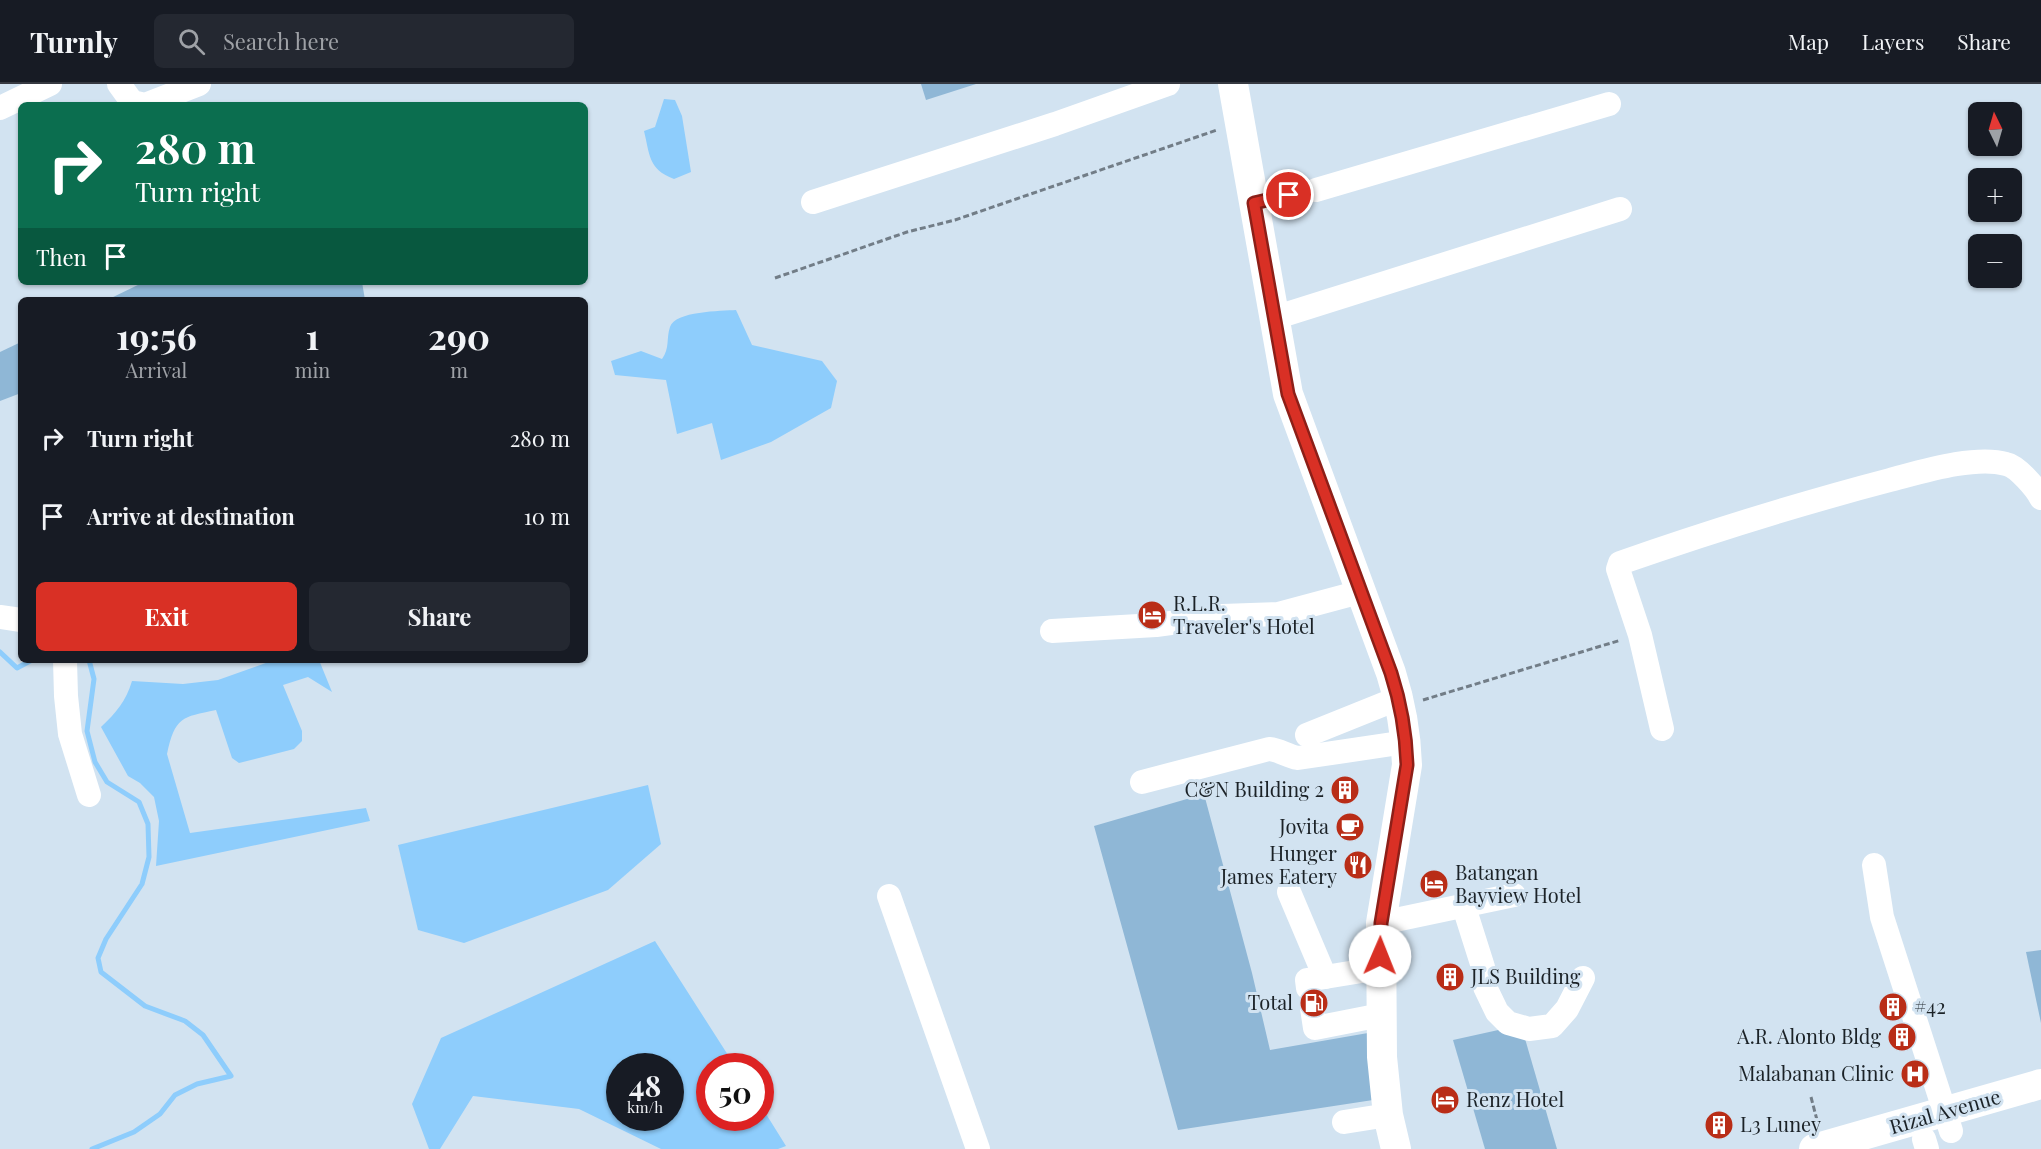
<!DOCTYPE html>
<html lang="en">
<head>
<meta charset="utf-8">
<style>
  body { margin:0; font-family:"Playfair Display",serif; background:#242831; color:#f1f3f6; height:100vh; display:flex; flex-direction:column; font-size:22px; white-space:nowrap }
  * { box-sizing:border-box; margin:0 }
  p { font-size:20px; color:#9ea1a6 }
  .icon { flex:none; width:33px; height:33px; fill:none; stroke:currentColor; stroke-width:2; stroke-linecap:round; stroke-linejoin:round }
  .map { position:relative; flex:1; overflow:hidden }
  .details { position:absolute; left:18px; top:213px; width:570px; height:366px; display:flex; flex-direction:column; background:#171b24; border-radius:9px; box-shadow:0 2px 4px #0004 }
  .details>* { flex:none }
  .hud { position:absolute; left:18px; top:18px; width:570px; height:183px; border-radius:9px; box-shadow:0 2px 4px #0004; background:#0b6e4f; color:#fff; overflow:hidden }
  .needle { width:39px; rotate:355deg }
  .controls { position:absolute; left:1968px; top:18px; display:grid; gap:12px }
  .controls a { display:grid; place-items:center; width:54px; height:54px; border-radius:9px; background:#171b24; box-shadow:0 2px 4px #0004; font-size:30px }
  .speed { position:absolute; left:606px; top:969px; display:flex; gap:12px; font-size:30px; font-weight:700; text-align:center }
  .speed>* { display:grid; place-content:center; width:78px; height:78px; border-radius:50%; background:#171b24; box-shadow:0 2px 4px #0004; line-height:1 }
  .speed small { font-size:15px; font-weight:400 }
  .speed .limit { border:9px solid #d22; background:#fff; color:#111 }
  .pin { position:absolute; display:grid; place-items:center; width:51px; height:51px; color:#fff; margin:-26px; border:3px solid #fff; border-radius:50%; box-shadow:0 2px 6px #0007 }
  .me { position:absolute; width:66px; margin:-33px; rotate:1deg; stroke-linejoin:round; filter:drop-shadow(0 0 4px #0008) }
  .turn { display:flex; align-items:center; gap:21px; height:126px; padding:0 18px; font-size:27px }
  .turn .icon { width:78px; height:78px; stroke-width:2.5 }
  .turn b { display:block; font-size:42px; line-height:51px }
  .then { display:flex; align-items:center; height:57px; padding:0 18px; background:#0003; gap:12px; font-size:22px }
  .eta { display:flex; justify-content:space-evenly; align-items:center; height:102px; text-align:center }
  .eta b { font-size:36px; font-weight:700; line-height:42px }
  .cta { display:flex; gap:12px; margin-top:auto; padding:12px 18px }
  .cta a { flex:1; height:69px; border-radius:9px; background:#d93025; color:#fff; font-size:24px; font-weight:700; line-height:69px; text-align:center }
  .cta a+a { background:#242831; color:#f1f3f6 }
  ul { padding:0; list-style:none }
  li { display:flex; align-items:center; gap:18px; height:78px; padding:0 18px }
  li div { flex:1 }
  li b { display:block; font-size:22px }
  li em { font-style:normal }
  header { display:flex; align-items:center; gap:36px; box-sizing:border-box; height:84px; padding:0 30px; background:#171b24; border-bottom:2px solid #363941 }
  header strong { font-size:28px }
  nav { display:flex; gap:33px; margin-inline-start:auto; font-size:21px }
  .search { width:420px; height:54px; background:#242831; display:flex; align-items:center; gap:15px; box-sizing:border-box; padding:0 21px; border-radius:9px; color:#9ea1a6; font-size:22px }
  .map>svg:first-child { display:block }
  .green { fill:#8fb7d6 }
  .water { fill:#8ecdfc; fill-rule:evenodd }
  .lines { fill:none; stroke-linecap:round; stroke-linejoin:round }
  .stream { stroke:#8ecdfc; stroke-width:5 }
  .path { stroke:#727d87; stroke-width:3; stroke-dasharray:6 3; stroke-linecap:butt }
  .minor { stroke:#fff; stroke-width:24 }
  .major { stroke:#fff; stroke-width:30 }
  .route-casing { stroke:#8d1f18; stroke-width:15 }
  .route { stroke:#d93025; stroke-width:10 }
  .labels { text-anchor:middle; stroke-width:6; stroke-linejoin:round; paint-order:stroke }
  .poi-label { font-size:20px; fill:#1b2227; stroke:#d2e3f1; text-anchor:start }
  .street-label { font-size:20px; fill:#1b2227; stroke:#d2e3f1 }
</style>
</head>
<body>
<header>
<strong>Turnly</strong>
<div class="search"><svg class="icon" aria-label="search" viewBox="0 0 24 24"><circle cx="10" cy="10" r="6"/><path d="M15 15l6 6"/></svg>Search here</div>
<nav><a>Map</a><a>Layers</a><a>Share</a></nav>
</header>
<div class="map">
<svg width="2041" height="1065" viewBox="0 0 2041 1065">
  <rect width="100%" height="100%" fill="#d2e3f1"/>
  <g class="green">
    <path d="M921,0H976L926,16Z"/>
    <path d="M144,198H362L365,216H107Z"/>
    <path d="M21,258V309L0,317V268Z"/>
    <path d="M1204,710L1252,889L1270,966L1368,949L1373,1016L1178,1046L1094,742Z"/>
    <path d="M2041,866V939L2026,868Z"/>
    <path d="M1521,941L1557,1065H1485L1453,956Z"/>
  </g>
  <g class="water">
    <path d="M664,15L675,16L682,32L691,88L674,95C648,85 650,71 644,47L655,43Z"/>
    <path d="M736,226L752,261L822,277L837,297L831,324L771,358L721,376L712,339L677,350L666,296L615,291L611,277L641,267L662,275C670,264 666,255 670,243C675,227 721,227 736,226Z"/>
    <path d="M274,576H319L332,608L308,593L283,601L302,647V657L294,665L239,679L232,674L216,626C182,633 175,633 167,670L190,749L366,724L370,737L156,782L159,737L154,713L140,699L128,692L101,643C116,629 126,617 132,597L183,600L218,596Z"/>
    <path d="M648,701L661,760L608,806L464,859L418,846L398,761Z"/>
    <path d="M655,857L735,982H710V1034H760L761,1022L786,1062L778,1065H661L579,1025L473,1012L440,1065H429L412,1020L441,954ZM670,982V1034H620V982Z"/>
  </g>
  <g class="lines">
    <g class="stream">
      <path d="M0,568L17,584L32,576"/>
      <path d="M89,576L94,595L87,647L95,678L107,698L139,718L148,740L149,773L142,800L106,855L98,874L101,888L145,922L185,937L203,951L231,992L197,1000L175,1011L160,1030L134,1048L92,1065"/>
    </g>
    <g class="path">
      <path d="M775,194L907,148L955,136L1217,46"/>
      <path d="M1423,616L1621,556"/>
      <path d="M1811,1013L1818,1040"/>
    </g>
    <g class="minor">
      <path d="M119,0L132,18L145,21L199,0"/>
      <path d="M0,24L50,0"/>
      <path d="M1316,106L1609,20"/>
      <path d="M813,118L1055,40L1168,0"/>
      <path d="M1254,119L1307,108"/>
      <path d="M1274,234L1620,125"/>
      <path d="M0,533L21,536"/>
      <path d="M1052,547L1156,541L1222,532L1278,530L1360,508"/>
      <path d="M65,576L66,612L70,650L89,711"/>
      <path d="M1662,645L1640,551L1618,485L1620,479C1709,448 1798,420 1890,396C1921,388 1975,371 2006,380C2017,382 2036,404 2041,414"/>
      <path d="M1307,651L1399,614"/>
      <path d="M1142,698L1269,665C1280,666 1287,672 1298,674L1406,658"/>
      <path d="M1874,781L1882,833L1951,1047"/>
      <path d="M1289,808L1325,893L1380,884"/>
      <path d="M889,812L978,1065"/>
      <path d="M1464,823L1483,883L1485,903L1497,928L1508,939L1529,945L1552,942L1567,925L1583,894"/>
      <path d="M1381,839L1514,811"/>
      <path d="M1308,904L1307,896L1325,893"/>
      <path d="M1312,924L1315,944L1381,931"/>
      <path d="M1344,1038L1388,1031"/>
      <path d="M1924,1055L1927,1065"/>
    </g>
    <g class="major">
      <path d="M1233,0L1288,310L1391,589C1401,620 1406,649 1407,681L1381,839L1382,973L1388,1031L1396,1065"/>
      <path d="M1814,1065L2041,1000"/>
    </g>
  </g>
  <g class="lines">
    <g class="route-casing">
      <path id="route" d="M1289,111L1254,119L1288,310L1391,589C1401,620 1406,649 1407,681L1381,839L1380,872"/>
    </g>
    <use href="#route" class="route"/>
  </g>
  <defs>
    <g id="hotel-disc" transform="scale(1.5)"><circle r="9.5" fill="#b92d17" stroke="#d2e3f1"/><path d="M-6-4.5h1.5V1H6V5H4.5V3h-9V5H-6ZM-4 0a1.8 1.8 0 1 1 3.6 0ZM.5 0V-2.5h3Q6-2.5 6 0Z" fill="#fff"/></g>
    <g id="building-disc" transform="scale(1.5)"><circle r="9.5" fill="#b92d17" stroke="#d2e3f1"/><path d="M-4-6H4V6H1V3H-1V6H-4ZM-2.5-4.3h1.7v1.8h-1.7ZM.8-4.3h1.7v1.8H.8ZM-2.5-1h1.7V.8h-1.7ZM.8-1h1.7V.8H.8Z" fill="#fff"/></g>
    <g id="cafe-disc" transform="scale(1.5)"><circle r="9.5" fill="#b92d17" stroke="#d2e3f1"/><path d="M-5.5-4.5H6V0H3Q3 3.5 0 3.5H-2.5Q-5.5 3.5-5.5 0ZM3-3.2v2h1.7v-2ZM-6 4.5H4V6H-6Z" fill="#fff"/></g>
    <g id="restaurant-disc" transform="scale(1.5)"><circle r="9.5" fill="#b92d17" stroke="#d2e3f1"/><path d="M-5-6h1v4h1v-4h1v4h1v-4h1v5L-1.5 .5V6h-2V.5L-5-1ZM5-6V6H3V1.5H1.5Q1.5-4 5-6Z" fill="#fff"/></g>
    <g id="fuel-disc" transform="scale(1.5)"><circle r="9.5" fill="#b92d17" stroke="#d2e3f1"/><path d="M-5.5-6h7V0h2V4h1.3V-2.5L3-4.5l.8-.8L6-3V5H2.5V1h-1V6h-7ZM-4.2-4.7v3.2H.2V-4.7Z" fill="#fff"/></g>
    <g id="hospital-disc" transform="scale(1.5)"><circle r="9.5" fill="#b92d17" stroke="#d2e3f1"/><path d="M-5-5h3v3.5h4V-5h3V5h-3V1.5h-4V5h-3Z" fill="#fff"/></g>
  </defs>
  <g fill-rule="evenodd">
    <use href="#hotel-disc" x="1152" y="531"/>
    <use href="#building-disc" x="1345" y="706"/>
    <use href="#cafe-disc" x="1350" y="743"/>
    <use href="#restaurant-disc" x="1358" y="781"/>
    <use href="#hotel-disc" x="1434" y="800"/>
    <use href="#building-disc" x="1450" y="893"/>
    <use href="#fuel-disc" x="1314" y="919"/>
    <use href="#building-disc" x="1893" y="923"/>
    <use href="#building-disc" x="1902" y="953"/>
    <use href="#hospital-disc" x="1915" y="990"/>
    <use href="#hotel-disc" x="1445" y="1016"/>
    <use href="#building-disc" x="1719" y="1041"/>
  </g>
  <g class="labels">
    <g class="poi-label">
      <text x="1173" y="527">R.L.R.<tspan x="1173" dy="23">Traveler's Hotel</tspan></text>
      <text x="1324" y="713" text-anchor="end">C&amp;N Building 2</text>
      <text x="1329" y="750" text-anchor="end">Jovita</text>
      <text x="1337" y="777" text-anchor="end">Hunger<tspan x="1337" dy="23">James Eatery</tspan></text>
      <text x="1455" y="796">Batangan<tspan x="1455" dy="23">Bayview Hotel</tspan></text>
      <text x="1471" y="900">JLS Building</text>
      <text x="1293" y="926" text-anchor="end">Total</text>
      <text x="1914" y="930">#42</text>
      <text x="1881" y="960" text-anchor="end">A.R. Alonto Bldg</text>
      <text x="1894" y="997" text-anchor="end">Malabanan Clinic</text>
      <text x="1466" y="1023">Renz Hotel</text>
      <text x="1740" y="1048">L3 Luney</text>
    </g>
    <g class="street-label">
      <text transform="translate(1945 1028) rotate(-16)" y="7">Rizal Avenue</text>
    </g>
  </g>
</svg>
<div class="controls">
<a><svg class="needle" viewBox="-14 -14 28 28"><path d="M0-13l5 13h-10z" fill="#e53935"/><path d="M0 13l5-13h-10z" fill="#9ea1a6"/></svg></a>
<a>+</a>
<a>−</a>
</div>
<div class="speed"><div>48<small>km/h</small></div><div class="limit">50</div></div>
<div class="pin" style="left:1289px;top:111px;background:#d93025"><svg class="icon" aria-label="arrive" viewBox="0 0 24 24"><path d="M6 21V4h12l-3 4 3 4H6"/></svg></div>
<svg class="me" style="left:1380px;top:872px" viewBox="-20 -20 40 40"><circle r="19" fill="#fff"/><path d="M0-13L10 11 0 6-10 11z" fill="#d93025"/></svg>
<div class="hud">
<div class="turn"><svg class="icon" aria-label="right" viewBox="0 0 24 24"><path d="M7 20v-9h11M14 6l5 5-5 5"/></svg><div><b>280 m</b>Turn right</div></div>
<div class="then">Then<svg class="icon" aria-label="arrive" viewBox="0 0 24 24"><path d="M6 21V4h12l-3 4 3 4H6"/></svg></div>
</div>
<section class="details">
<div class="eta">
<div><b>19:56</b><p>Arrival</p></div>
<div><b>1</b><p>min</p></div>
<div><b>290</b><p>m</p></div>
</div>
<ul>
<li><svg class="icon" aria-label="right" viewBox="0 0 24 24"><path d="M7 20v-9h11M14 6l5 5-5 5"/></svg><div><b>Turn right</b></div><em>280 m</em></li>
<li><svg class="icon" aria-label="arrive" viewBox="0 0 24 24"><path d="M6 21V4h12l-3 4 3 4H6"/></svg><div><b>Arrive at destination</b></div><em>10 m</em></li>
</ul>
<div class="cta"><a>Exit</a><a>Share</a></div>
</section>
</div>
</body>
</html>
